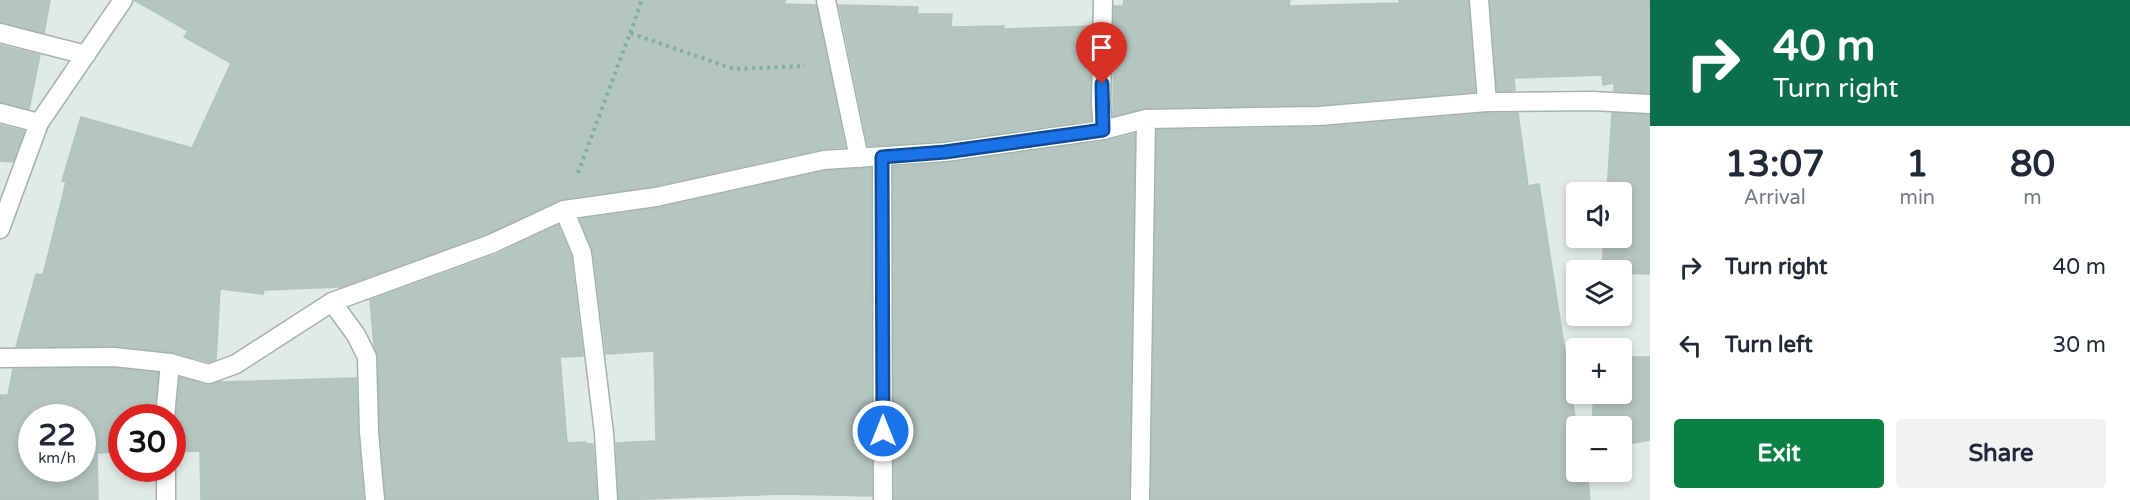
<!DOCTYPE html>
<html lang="en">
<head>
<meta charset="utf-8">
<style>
  body { margin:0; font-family:"Varela Round",sans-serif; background:#f2f2f3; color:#1f2937; height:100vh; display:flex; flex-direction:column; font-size:22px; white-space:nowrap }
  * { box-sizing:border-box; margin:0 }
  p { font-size:20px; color:#747a83 }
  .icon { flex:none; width:33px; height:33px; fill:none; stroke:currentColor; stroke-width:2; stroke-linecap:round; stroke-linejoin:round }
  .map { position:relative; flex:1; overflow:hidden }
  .sheet { display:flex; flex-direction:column; background:#fff; width:480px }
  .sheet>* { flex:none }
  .hud { background:#0b6e4f; color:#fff; overflow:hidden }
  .buttons { position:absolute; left:1566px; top:182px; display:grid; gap:12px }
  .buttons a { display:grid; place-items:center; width:66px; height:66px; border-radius:6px; background:#fff; box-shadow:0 3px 9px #0003; font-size:30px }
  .speed { position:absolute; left:18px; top:404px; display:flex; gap:12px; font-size:30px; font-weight:700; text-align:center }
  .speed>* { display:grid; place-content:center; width:78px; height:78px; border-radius:50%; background:#fff; box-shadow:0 3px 9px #0003; line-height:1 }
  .speed small { font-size:15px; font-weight:400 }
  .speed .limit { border:9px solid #d22; background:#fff; color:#111 }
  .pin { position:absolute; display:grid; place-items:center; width:51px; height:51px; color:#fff; margin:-62px -26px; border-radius:50% 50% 50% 0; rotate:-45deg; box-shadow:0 0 6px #0007 }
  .pin .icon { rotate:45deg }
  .me { position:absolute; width:66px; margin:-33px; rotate:0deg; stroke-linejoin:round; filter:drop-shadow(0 0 4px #0008) }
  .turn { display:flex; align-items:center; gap:21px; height:126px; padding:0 24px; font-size:27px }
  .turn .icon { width:78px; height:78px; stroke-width:2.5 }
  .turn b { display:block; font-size:42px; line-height:51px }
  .eta { display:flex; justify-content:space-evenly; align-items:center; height:102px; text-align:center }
  .eta b { font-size:36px; font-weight:700; line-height:42px }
  .button { display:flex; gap:12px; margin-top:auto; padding:12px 24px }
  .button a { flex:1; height:69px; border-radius:6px; background:#0b8043; color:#fff; font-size:24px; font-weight:700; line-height:69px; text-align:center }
  .button a+a { background:#f2f2f3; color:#1f2937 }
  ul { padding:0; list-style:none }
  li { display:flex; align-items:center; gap:18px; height:78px; padding:0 24px }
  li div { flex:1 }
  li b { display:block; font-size:22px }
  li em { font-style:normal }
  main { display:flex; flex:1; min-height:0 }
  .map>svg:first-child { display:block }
  .building { fill:#b5c5bf; stroke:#b3c4bd; stroke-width:1.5; fill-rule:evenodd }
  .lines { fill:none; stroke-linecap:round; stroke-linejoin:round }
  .minor-casing { stroke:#a3b2ad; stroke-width:21 }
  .path { stroke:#81ada1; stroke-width:4; stroke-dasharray:3 4.5; stroke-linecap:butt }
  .minor { stroke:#fff; stroke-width:18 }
  .route-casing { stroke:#114b97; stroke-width:15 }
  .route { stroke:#1a73e8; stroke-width:10 }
</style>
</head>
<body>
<main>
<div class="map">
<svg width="1650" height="500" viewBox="0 0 1650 500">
  <rect width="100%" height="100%" fill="#e0eae6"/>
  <g class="building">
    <path d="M0,0H50L44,33L0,22Z"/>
    <path d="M134,0H786L784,4L816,5L845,147L822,149L654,186L562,199L487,234L341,287L264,290L263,294L220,289L216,360L209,362L171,352L115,346L16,347L36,274L43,275L66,182L62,181L81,117L192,148L231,63L184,37L188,31Z"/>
    <path d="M1124,0H1290L1289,6L1399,3V0H1468L1475,92L1318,105L1146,108L1113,116L1114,6H1123Z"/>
    <path d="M1490,0H1650V93L1614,91V83L1603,85L1602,75L1514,78L1515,90L1497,91Z"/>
    <path d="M839,5L918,7L917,14H952L951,27L1004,26V29L1091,26V120L944,141L868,146Z"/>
    <path d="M0,45L40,55L29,109L0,102Z"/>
    <path d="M1488,113H1518L1528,186L1539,184L1575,417H1580L1581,426H1576V471H1587L1590,500H1151L1157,130L1320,127Z"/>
    <path d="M1612,113L1650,115V274L1622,273V270H1602L1604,237H1622V192H1607Z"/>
    <path d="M0,125L24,131L13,162L0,161Z"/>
    <path d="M1135,134L1129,500H894L893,167L946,163L1105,141Z"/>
    <path d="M871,168L872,496L782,494L619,500L616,443L656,441L654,351L606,354L593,251L580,219L658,208L826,171Z"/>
    <path d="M558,225L571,256L583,356L560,357L567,443L586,442V444H593L597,500H386L380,431L378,357L374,345L370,300L495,255Z"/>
    <path d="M1622,357H1650V440L1622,445V426H1592L1594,393H1622Z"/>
    <path d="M113,368L158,373L154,417H122V452L97,453L98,500H0V395H8L13,369ZM32,417H82V468H32Z"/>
    <path d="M180,377L207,385L219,382L356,378L358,432L364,500H201L200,451L172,452V425L176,418Z"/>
  </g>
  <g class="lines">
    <g class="minor-casing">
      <g id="minor">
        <path d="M826,0L859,158"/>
        <path d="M1103,0L1101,105L1103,130"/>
        <path d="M1479,0L1487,102"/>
        <path d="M0,33L86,55"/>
        <path d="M0,113L39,123"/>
        <path d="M882,157L883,500"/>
        <path d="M564,210L582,253L604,433L608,500"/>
        <path d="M0,229L39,123L123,0"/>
        <path d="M332,302L356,335L367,357L369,432L375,500"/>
        <path d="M0,358L114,357L170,363"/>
        <path d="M165,417L170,363L209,374L236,364L332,302L491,244L564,210L656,197L824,160L945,152L1103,130L1146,119"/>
        <path d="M166,500V468"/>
        <path d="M1140,500L1146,119L1319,116L1487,102L1592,101L1650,104"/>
      </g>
    </g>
    <g class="path">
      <path d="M630,33L642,0"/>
      <path d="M578,173L630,33L734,69L805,66"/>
    </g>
    <use href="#minor" class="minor"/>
  </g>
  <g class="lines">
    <g class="route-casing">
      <path id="route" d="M883,431L882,157L945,152L1103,130L1102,84"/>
    </g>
    <use href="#route" class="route"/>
  </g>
</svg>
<div class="buttons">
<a><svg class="icon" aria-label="sound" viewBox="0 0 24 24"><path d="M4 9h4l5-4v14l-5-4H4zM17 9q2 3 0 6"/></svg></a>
<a><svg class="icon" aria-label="layers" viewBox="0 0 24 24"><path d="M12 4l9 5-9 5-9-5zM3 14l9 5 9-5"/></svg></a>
<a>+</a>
<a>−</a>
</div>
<div class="speed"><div>22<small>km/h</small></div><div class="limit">30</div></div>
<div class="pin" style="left:1102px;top:84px;background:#d93025"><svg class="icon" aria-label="arrive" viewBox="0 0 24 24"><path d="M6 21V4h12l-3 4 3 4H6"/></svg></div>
<svg class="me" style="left:883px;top:431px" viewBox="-20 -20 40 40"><circle r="17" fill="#1a73e8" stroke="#fff" stroke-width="3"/><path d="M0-11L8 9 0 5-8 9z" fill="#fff"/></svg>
</div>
<section class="sheet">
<div class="hud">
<div class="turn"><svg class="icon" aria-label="right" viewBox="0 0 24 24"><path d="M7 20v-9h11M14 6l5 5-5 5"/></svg><div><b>40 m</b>Turn right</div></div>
</div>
<div class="eta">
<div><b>13:07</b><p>Arrival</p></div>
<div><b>1</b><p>min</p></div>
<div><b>80</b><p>m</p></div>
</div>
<ul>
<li><svg class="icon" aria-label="right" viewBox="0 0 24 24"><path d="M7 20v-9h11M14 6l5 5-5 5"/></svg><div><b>Turn right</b></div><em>40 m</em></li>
<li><svg class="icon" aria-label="left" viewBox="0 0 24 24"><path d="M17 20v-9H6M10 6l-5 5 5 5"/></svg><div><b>Turn left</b></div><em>30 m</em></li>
</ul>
<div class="button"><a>Exit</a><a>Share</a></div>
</section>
</main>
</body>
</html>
